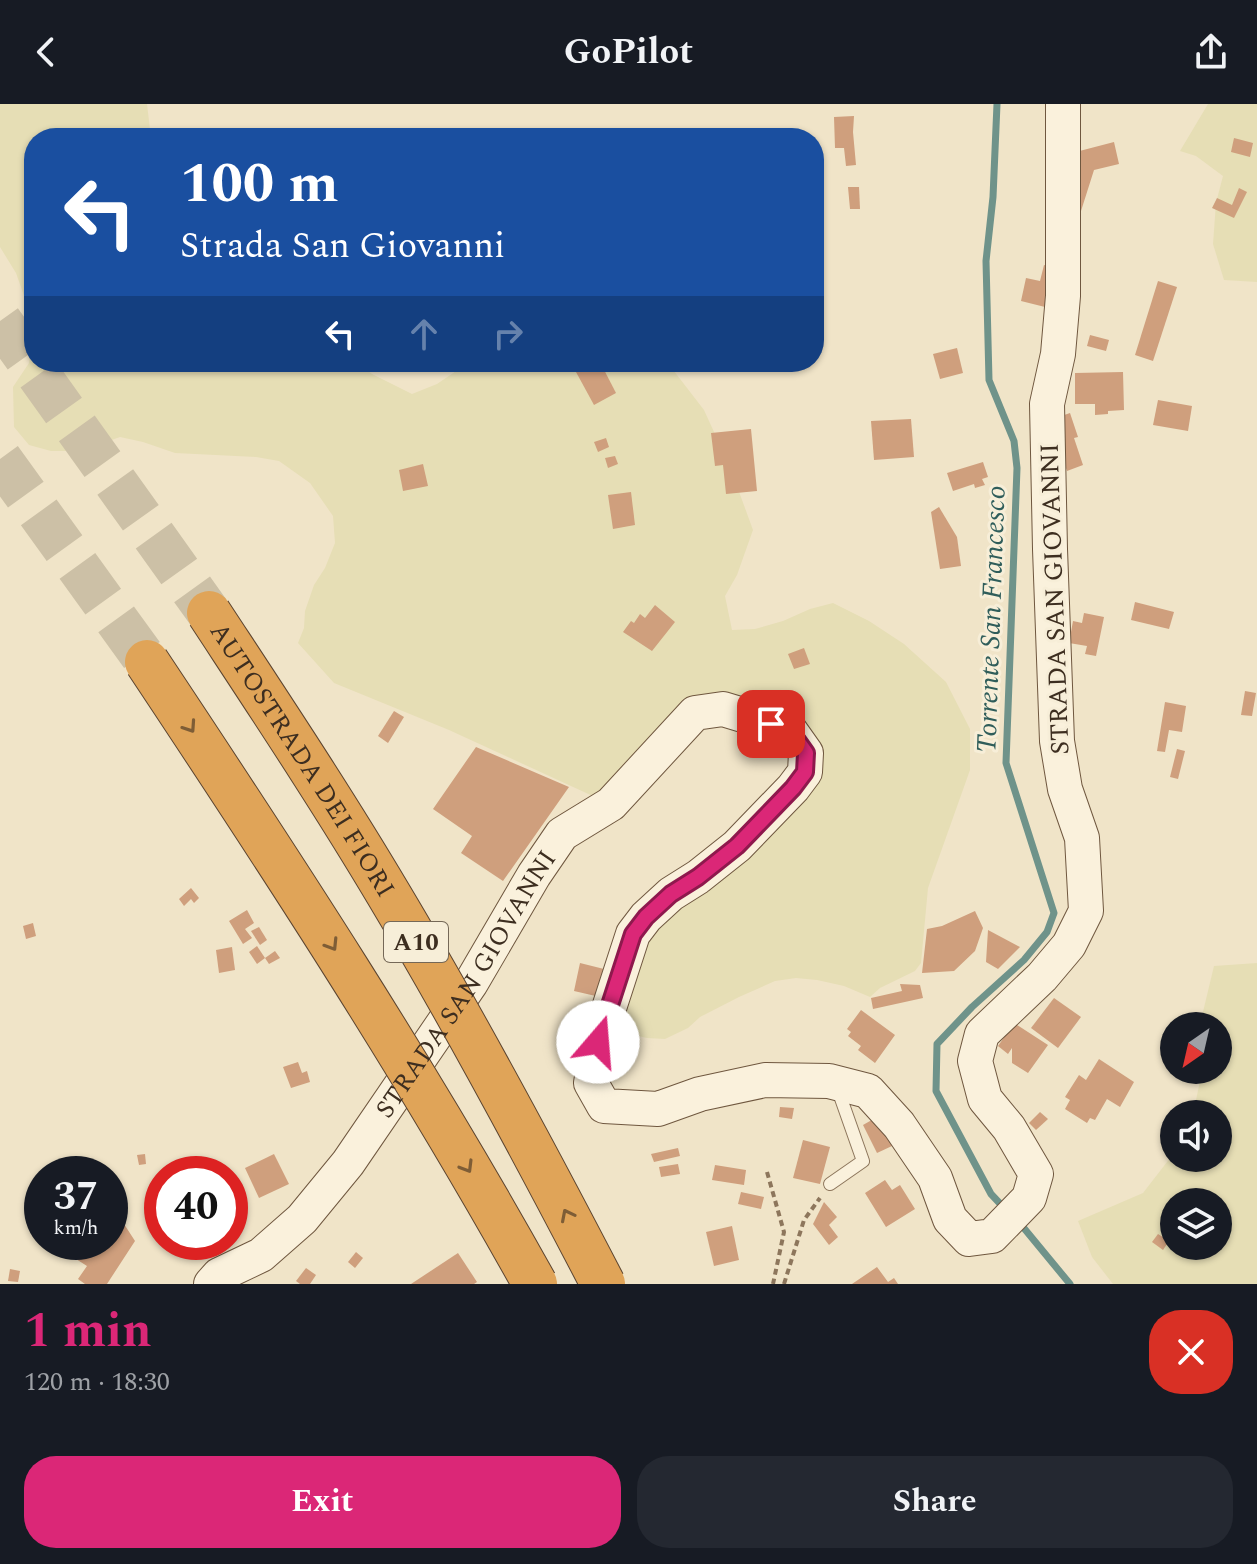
<!DOCTYPE html>
<html lang="en">
<head>
<meta charset="utf-8">
<style>
  body { margin:0; font-family:Spectral,serif; background:#242831; color:#f1f3f6; height:100vh; display:flex; flex-direction:column; font-size:30px; white-space:nowrap }
  * { box-sizing:border-box; margin:0 }
  p { font-size:26px; color:#9ea1a6 }
  .icon { flex:none; width:44px; height:44px; fill:none; stroke:currentColor; stroke-width:2; stroke-linecap:round; stroke-linejoin:round }
  .map { position:relative; height:1180px; overflow:hidden }
  .details { display:flex; flex-direction:column; background:#171b24; flex:1 }
  .details>* { flex:none }
  .banner { position:absolute; left:24px; top:24px; width:800px; height:244px; border-radius:32px; box-shadow:0 2px 6px #0004; background:#1a4fa0; color:#fff; overflow:hidden }
  .needle { width:52px; rotate:214deg }
  .controls { position:absolute; left:1160px; top:908px; display:grid; gap:16px }
  .controls a { display:grid; place-items:center; width:72px; height:72px; border-radius:50%; background:#171b24; box-shadow:0 2px 6px #0004; font-size:40px }
  .speed { position:absolute; left:24px; top:1052px; display:flex; gap:16px; font-size:40px; font-weight:700; text-align:center }
  .speed>* { display:grid; place-content:center; width:104px; height:104px; border-radius:50%; background:#171b24; box-shadow:0 2px 6px #0004; line-height:1 }
  .speed small { font-size:20px; font-weight:400 }
  .speed .limit { border:12px solid #d22; background:#fff; color:#111 }
  .pin { position:absolute; display:grid; place-items:center; width:68px; height:68px; color:#fff; margin:-34px; border-radius:16px; box-shadow:0 4px 12px #0006 }
  .me { position:absolute; width:88px; margin:-44px; rotate:18deg; stroke-linejoin:round; filter:drop-shadow(0 0 6px #0008) }
  .turn { display:flex; align-items:center; gap:28px; height:168px; padding:0 24px; font-size:36px }
  .turn .icon { width:104px; height:104px; stroke-width:2.5 }
  .turn b { display:block; font-size:56px; line-height:68px }
  .lanes { display:flex; align-items:center; height:76px; padding:0 24px; background:#0003; justify-content:center; gap:40px; direction:ltr }
  .lanes .off { opacity:.35 }
  .round { display:grid; place-items:center; flex:none; width:84px; height:84px; border-radius:32px; background:#242831 }
  .headline { display:flex; align-items:center; justify-content:space-between; height:136px; padding:0 24px }
  h1 { font-size:48px; font-weight:700; line-height:60px; color:#db2777 }
  .cta { display:flex; gap:16px; margin-top:auto; padding:16px 24px }
  .cta a { flex:1; height:92px; border-radius:32px; background:#db2777; color:#fff; font-size:32px; font-weight:700; line-height:92px; text-align:center }
  .cta a+a { background:#242831; color:#f1f3f6 }
  header { display:flex; justify-content:space-between; align-items:center; height:104px; padding:0 24px; background:#171b24; font-size:36px; font-weight:700 }
  .map>svg:first-child { display:block }
  .farmland { fill:#e6deb5; fill-rule:evenodd }
  .lines { fill:none; stroke-linecap:round; stroke-linejoin:round }
  .stream { stroke:#6f938a; stroke-width:7 }
  .building { fill:#cf9f7d }
  .highway-tunnel { stroke:#ccc0a6; stroke-width:44; stroke-dasharray:44 22; stroke-linecap:butt }
  .lane-casing { stroke:#8d765c; stroke-width:14 }
  .secondary-casing { stroke:#6f573f; stroke-width:36 }
  .path { stroke:#8d765c; stroke-width:4; stroke-dasharray:6 4; stroke-linecap:butt }
  .lane { stroke:#faf1dc; stroke-width:12 }
  .secondary { stroke:#faf1dc; stroke-width:34 }
  .highway-bridge-casing { stroke:#5b4430; stroke-width:46; stroke-linecap:butt }
  .highway-bridge { stroke:#e0a458; stroke-width:44 }
  .oneway { stroke:#7e5d36 }
  .route-casing { stroke:#8e194d; stroke-width:20 }
  .route { stroke:#db2777; stroke-width:14 }
  .labels { text-anchor:middle; stroke-width:6; stroke-linejoin:round; paint-order:stroke }
  .shield { fill:#f7eed8; stroke:#756857; stroke-width:2 }
  .shield-label { font-size:24px; font-weight:bold; fill:#3d2e20 }
  .street-label { font-size:26px; fill:#3d2e20; stroke:#f7eed8 }
  .water-label { font-size:28px; font-style:italic; fill:#2f5d5a; stroke:#f7eed8 }
</style>
</head>
<body>
<header><svg class="icon" aria-label="back" viewBox="0 0 24 24"><path d="M15 5l-7 7 7 7"/></svg>GoPilot<svg class="icon" aria-label="share" viewBox="0 0 24 24"><path d="M12 15V3M7 8l5-5 5 5M5 13v7h14v-7"/></svg></header>
<div class="map">
<svg width="1257" height="1180" viewBox="0 0 1257 1180">
  <rect width="100%" height="100%" fill="#f0e4c8"/>
  <g class="farmland">
    <path d="M0,0H147L151,34H34V258H357L372,270L412,290L437,280L465,261L466,258H667L704,306L730,363L753,426L737,471L725,492L732,526L755,525L783,517L810,505L833,499L869,517L904,540L946,578L970,625V666L928,784L921,859L915,867L880,884L870,893L844,882L817,876L796,874L775,877L739,893L700,913L688,924L665,935L647,934L625,929L615,915L652,819L705,772L808,642L719,600L608,699L449,626L334,579L298,539L304,524L305,507L314,481L325,464L335,439L333,412L310,379L279,357L256,353L175,349L143,338L120,333L81,347H51L29,341L14,323L13,283L29,259L32,235L28,203L16,169L0,143Z"/>
    <path d="M1208,0H1257V178L1224,176L1213,140L1216,99L1223,72L1196,52L1180,47Z"/>
    <path d="M1257,859V1180H1113L1092,1153L1078,1117L1143,1089L1174,1049V1054H1218V1010H1193L1199,982L1200,966H1218V922H1202V912L1214,862ZM1174,1098H1218V1142H1174Z"/>
  </g>
  <g class="lines">
    <g class="stream">
      <path d="M997,0L993,93L986,157L989,276L1014,337L1017,364L1006,659L1054,809L1047,828L1024,856L972,903L937,940L936,987L991,1090L1006,1106"/>
      <path d="M1018,1117L1070,1180"/>
    </g>
  </g>
  <g class="building">
    <path d="M854,12L853,28L856,61L846,62L844,44H835L834,13Z"/>
    <path d="M1234,34L1253,39L1250,53L1231,48Z"/>
    <path d="M1114,38L1119,60L1094,66L1081,107L1069,103L1068,50Z"/>
    <path d="M848,83H859L860,105H850Z"/>
    <path d="M1239,84L1247,88L1234,114L1212,104L1217,94L1232,101Z"/>
    <path d="M1044,161L1055,164L1053,205L1021,197L1026,174L1040,177Z"/>
    <path d="M1158,177L1177,183L1153,257L1135,251Z"/>
    <path d="M1090,231L1109,236L1106,247L1087,242Z"/>
    <path d="M957,244L963,269L940,275L933,250Z"/>
    <path d="M595,258H600L616,289L594,301L576,268Z"/>
    <path d="M1123,268L1124,306L1108,307V310L1095,311V300H1075V269Z"/>
    <path d="M1158,296L1192,302L1188,327L1153,321Z"/>
    <path d="M1070,309L1078,333L1074,334L1083,361L1067,367L1050,316Z"/>
    <path d="M911,315L914,353L874,356L871,317Z"/>
    <path d="M751,325L757,387L726,390L723,361L715,362L711,329Z"/>
    <path d="M606,334L609,343L598,348L594,338Z"/>
    <path d="M615,352L618,360L608,364L605,354Z"/>
    <path d="M983,358L988,373L982,375L985,381L975,384L974,380L953,387L947,369Z"/>
    <path d="M423,360L428,382L403,387L399,366Z"/>
    <path d="M631,388L635,421L613,425L608,391Z"/>
    <path d="M939,403L957,433L961,462L940,465L931,408Z"/>
    <path d="M1135,498L1174,508L1169,525L1131,516Z"/>
    <path d="M655,501L675,518L652,547L623,528L631,517L634,519L640,510L645,514Z"/>
    <path d="M1084,509L1104,513L1096,552L1085,550L1087,542L1069,539L1073,517L1082,519Z"/>
    <path d="M804,544L810,560L794,565L788,550Z"/>
    <path d="M1245,587L1256,589L1252,612L1241,611Z"/>
    <path d="M1165,598L1186,602L1182,628L1169,626L1165,648L1157,647Z"/>
    <path d="M394,607L404,613L388,639L378,632Z"/>
    <path d="M476,643L569,683L503,777L461,749L472,732L433,705Z"/>
    <path d="M1177,645L1185,647L1178,675L1170,673Z"/>
    <path d="M191,784L199,794L194,799L191,795L184,802L179,795Z"/>
    <path d="M247,806L254,819L245,825L252,834L243,840L229,817Z"/>
    <path d="M975,807L983,824L975,847L954,867L922,869L927,825L942,822Z"/>
    <path d="M33,819L36,832L26,835L23,822Z"/>
    <path d="M259,823L267,836L260,841L251,827Z"/>
    <path d="M988,826L1020,843L998,865L986,858Z"/>
    <path d="M257,842L265,854L257,860L249,848Z"/>
    <path d="M232,843L235,866L219,869L216,846Z"/>
    <path d="M275,847L280,854L269,860L265,854Z"/>
    <path d="M580,859L608,866L600,893L574,887Z"/>
    <path d="M900,880L920,881L923,894L873,905L871,894L902,887Z"/>
    <path d="M1054,894L1081,913L1058,944L1031,924Z"/>
    <path d="M861,906L895,931L875,959L858,946L861,942L848,932L851,928L847,925Z"/>
    <path d="M1014,919L1048,941L1028,969L1012,959V944L1008,950L998,942Z"/>
    <path d="M1099,955L1134,978L1120,1003L1107,995L1095,1016L1090,1014L1087,1019L1065,1005L1070,996L1065,993L1079,971L1086,976Z"/>
    <path d="M298,958L302,969L307,967L310,978L291,984L283,963Z"/>
    <path d="M780,1003L794,1004L792,1015L779,1013Z"/>
    <path d="M1040,1008L1048,1015L1036,1026L1029,1019Z"/>
    <path d="M877,1013L892,1042L877,1049L863,1021Z"/>
    <path d="M803,1036L830,1043L820,1080L793,1074Z"/>
    <path d="M678,1044L680,1052L654,1058L651,1050Z"/>
    <path d="M145,1050L146,1060L139,1061L137,1051Z"/>
    <path d="M274,1050L289,1080L259,1094L245,1064Z"/>
    <path d="M678,1060L680,1070L661,1073L659,1063Z"/>
    <path d="M715,1061L746,1066L744,1081L712,1076Z"/>
    <path d="M885,1076L892,1086L900,1081L915,1105L886,1123L865,1089Z"/>
    <path d="M741,1088L764,1093L761,1105L738,1100Z"/>
    <path d="M824,1098L837,1113L829,1121L838,1133L829,1141L813,1120Z"/>
    <path d="M115,1106L135,1137L107,1180H85L78,1175L87,1162L76,1155L74,1143L59,1145L58,1138H110V1107Z"/>
    <path d="M732,1122L739,1156L714,1162L706,1128Z"/>
    <path d="M1158,1130L1169,1137L1163,1146L1152,1138Z"/>
    <path d="M356,1148L363,1154L355,1164L348,1158Z"/>
    <path d="M458,1149L477,1178L474,1180H411Z"/>
    <path d="M877,1163L888,1178L894,1174L898,1180H852Z"/>
    <path d="M306,1164L316,1171L310,1180H300L296,1177Z"/>
    <path d="M10,1165L20,1167L18,1178L8,1177Z"/>
  </g>
  <g class="lines">
    <g class="highway-tunnel">
      <path d="M0,217L209,509"/>
      <path d="M0,355L147,558"/>
    </g>
    <g class="lane-casing">
      <path id="lane" d="M830,1080L863,1057L838,986"/>
    </g>
    <g class="secondary-casing">
      <g id="secondary">
        <path id="s1" d="M211,1180L219,1171L261,1151L302,1115L348,1059L471,879L534,771L562,730L611,700L695,609L723,605L789,625L806,649L805,668L793,684L737,742L698,773L671,790L646,813L633,830L598,938L591,979L604,1002L658,1005L700,990L765,976L829,977L868,987L899,1021L935,1074L950,1115L969,1135L992,1132L1029,1094L1036,1070L1009,1024L985,995L975,957L982,930L1042,873L1069,841L1086,807L1082,734L1065,685L1057,637L1050,445L1047,300L1058,250L1063,192V0"/>
      </g>
    </g>
    <g class="path">
      <path d="M767,1068L784,1128L773,1180"/>
      <path d="M784,1180L804,1116L820,1094"/>
    </g>
    <use href="#lane" class="lane"/>
    <use href="#secondary" class="secondary"/>
    <g class="highway-bridge-casing">
      <g id="highway-bridge">
        <path id="s2" d="M209,509C270,602 332,695 389,791C465,918 535,1049 603,1180"/>
        <path d="M147,558C282,761 416,966 535,1180"/>
      </g>
    </g>
    <use href="#highway-bridge" class="highway-bridge"/>
  </g>
  <defs><path id="oneway-chevron" d="M-2-3.5L2.5 0L-2 3.5" fill="none" stroke-width="1.6" stroke-linecap="round" stroke-linejoin="round" transform="scale(2)"/></defs>
  <g class="oneway">
    <use href="#oneway-chevron" transform="translate(190 623) rotate(56)"/>
    <use href="#oneway-chevron" transform="translate(332 841) rotate(58)"/>
    <use href="#oneway-chevron" transform="translate(467 1063) rotate(59)"/>
    <use href="#oneway-chevron" transform="translate(567 1111) rotate(-117)"/>
  </g>
  <g class="lines">
    <g class="route-casing">
      <path id="route" d="M598,938L633,830L646,813L671,790L698,773L737,742L793,684L805,668L806,649L789,625L771,620"/>
    </g>
    <use href="#route" class="route"/>
  </g>
  <g class="labels">
    <rect class="shield" x="384" y="818" width="64" height="40" rx="6"/>
    <g class="shield-label">
      <text x="416" y="846">A10</text>
    </g>
    <g class="street-label">
      <text transform="translate(1054 495) rotate(-92)" y="9">STRADA SAN GIOVANNI</text>
      <text dy="9" stroke="none"><textPath href="#s2" startOffset="174">AUTOSTRADA DEI FIORI</textPath></text>
      <text dy="9" stroke="none"><textPath href="#s1" startOffset="400">STRADA SAN GIOVANNI</textPath></text>
    </g>
    <g class="water-label">
      <text transform="translate(990 515) rotate(-88)" y="10">Torrente San Francesco</text>
    </g>
  </g>
</svg>
<div class="controls">
<a><svg class="needle" viewBox="-14 -14 28 28"><path d="M0-13l5 13h-10z" fill="#e53935"/><path d="M0 13l5-13h-10z" fill="#9ea1a6"/></svg></a>
<a><svg class="icon" aria-label="sound" viewBox="0 0 24 24"><path d="M4 9h4l5-4v14l-5-4H4zM17 9q2 3 0 6"/></svg></a>
<a><svg class="icon" aria-label="layers" viewBox="0 0 24 24"><path d="M12 4l9 5-9 5-9-5zM3 14l9 5 9-5"/></svg></a>
</div>
<div class="speed"><div>37<small>km/h</small></div><div class="limit">40</div></div>
<div class="pin" style="left:771px;top:620px;background:#d93025"><svg class="icon" aria-label="arrive" viewBox="0 0 24 24"><path d="M6 21V4h12l-3 4 3 4H6"/></svg></div>
<svg class="me" style="left:598px;top:938px" viewBox="-20 -20 40 40"><circle r="19" fill="#fff"/><path d="M0-13L10 11 0 6-10 11z" fill="#db2777"/></svg>
<div class="banner">
<div class="turn"><svg class="icon" aria-label="left" viewBox="0 0 24 24"><path d="M17 20v-9H6M10 6l-5 5 5 5"/></svg><div><b>100 m</b>Strada San Giovanni</div></div>
<div class="lanes"><svg class="icon" aria-label="left" viewBox="0 0 24 24"><path d="M17 20v-9H6M10 6l-5 5 5 5"/></svg><svg class="icon off" aria-label="ahead" viewBox="0 0 24 24"><path d="M12 20V5M6 11l6-6 6 6"/></svg><svg class="icon off" aria-label="right" viewBox="0 0 24 24"><path d="M7 20v-9h11M14 6l5 5-5 5"/></svg></div>
</div>
</div>
<section class="details">
<div class="headline"><div><h1>1 min</h1><p>120 m · 18:30</p></div><a class="round" style="background:#d93025;color:#fff"><svg class="icon" aria-label="close" viewBox="0 0 24 24"><path d="M6 6l12 12M18 6L6 18"/></svg></a></div>
<div class="cta"><a>Exit</a><a>Share</a></div>
</section>
</body>
</html>
